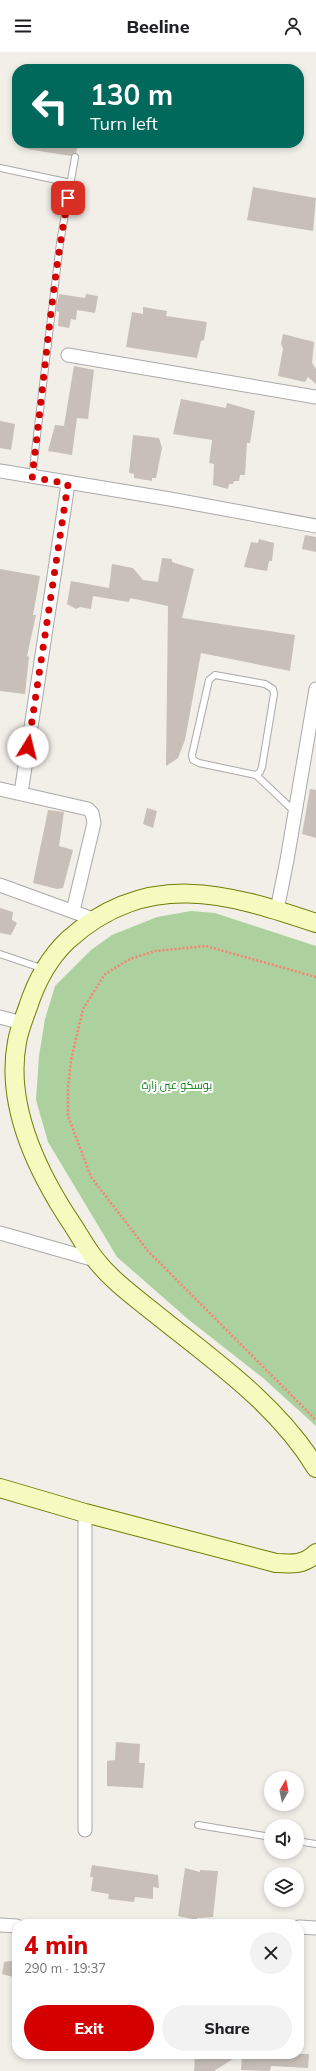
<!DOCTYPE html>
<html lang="en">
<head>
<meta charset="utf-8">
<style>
  body { margin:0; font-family:Mulish,Cairo,sans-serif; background:#f2f2f2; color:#202124; height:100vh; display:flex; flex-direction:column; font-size:15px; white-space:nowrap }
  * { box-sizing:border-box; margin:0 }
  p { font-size:13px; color:#757577 }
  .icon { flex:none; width:22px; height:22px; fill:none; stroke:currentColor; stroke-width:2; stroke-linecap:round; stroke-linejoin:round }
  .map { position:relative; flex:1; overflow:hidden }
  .side { position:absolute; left:12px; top:1867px; width:292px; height:140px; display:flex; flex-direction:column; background:#fff; border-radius:16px; box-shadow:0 2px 6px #0003 }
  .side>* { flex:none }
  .guide { position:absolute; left:12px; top:12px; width:292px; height:84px; border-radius:16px; box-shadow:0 2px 6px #0003; background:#00695c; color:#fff; overflow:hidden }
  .needle { width:26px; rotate:10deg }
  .fabs { position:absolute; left:264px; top:1719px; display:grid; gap:8px }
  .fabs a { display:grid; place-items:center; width:40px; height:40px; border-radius:50%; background:#fff; box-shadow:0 2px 6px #0003; font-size:20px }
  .pin { position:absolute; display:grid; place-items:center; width:34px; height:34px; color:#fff; margin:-17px; border-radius:8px; box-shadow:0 2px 6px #0006 }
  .me { position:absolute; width:44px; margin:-22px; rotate:9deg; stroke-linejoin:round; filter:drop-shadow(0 0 3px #0008) }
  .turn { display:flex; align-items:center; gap:14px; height:84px; padding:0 12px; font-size:18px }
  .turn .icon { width:52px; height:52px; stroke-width:2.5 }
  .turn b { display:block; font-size:28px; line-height:34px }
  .round { display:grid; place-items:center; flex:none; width:42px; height:42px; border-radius:21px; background:#f2f2f2 }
  .headline { display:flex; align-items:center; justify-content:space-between; height:68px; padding:0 12px }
  h1 { font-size:24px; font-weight:800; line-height:30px; color:#d40000 }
  .cta { display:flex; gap:8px; margin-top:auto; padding:8px 12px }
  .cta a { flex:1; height:46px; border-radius:24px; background:#d40000; color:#fff; font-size:16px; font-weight:800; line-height:46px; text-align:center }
  .cta a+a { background:#f2f2f2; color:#202124 }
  header { display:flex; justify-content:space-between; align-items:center; height:52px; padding:0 12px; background:#fff; font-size:18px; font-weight:800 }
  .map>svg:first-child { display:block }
  .forest { fill:#add19e }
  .building { fill:#c7bfb8 }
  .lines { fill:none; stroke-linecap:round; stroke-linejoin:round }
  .service-casing { stroke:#a9a9a9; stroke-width:8 }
  .minor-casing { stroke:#a9a9a9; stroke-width:15 }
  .secondary-casing { stroke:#707d05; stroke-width:20 }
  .path { stroke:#fa8072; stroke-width:2.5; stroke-dasharray:2 2; stroke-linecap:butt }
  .service { stroke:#fff; stroke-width:6 }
  .minor { stroke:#fff; stroke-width:13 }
  .secondary { stroke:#f7fabf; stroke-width:18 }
  .route { stroke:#d40000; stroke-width:7; stroke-dasharray:0 12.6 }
  .labels { text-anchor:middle; stroke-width:4; stroke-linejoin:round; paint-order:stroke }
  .park-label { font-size:11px; fill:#0c8416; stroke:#fff }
</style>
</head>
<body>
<header><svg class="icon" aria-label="menu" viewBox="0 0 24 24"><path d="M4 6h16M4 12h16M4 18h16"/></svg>Beeline<svg class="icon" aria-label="person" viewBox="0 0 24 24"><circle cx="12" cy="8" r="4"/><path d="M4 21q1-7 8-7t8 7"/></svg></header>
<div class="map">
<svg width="316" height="2019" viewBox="0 0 316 2019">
  <rect width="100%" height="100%" fill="#f2efe9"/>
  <path class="forest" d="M191,859L215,861L316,894V1374L263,1326L189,1268L117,1205L48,1090L36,1048L39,1004L45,967L55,934L91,898L112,883L157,865Z"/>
  <g class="building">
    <path d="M28,91H78L76,101L71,104L27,97Z"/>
    <path d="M253,135L316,146L313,179L247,168Z"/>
    <path d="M59,242L85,246L86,242L98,244L95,261L77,258L76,268L71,267L69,276L58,274L59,260L56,259Z"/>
    <path d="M143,255L167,259L166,264L207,270L204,288L201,289L197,306L126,295L132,260L143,262Z"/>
    <path d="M283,282L314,290L312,311L316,317V332L308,325L305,330L278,324L283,297L281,292Z"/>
    <path d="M74,314L94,318L88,367L77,366L72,403L48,399L55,373L64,374Z"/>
    <path d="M181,347L226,356L227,351L255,359L250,391H247L245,423H240L239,429H234L233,432H229L228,437L213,433L214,412L209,411L212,388L173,382Z"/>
    <path d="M0,369L15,372L11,398L0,396Z"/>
    <path d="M133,383L159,386L162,396L156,426H152V429L134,426V422L129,421Z"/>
    <path d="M305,483L316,485V500L302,497Z"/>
    <path d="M259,487L274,491L272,509H269L267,519L244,515L251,490L258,491Z"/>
    <path d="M162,506L172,507V510L194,517L182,566L295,583L290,619L201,601L185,688L178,706L166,714L168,554L130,546L129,550L93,544L91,557L80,555L76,557L67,552L71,529L109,536L112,512L133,516L143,528L158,530Z"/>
    <path d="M0,517L40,524L33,563H36L27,604L29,605L25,642L0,639Z"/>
    <path d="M310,737L316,738V786L302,782Z"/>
    <path d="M147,756L157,759L153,776L143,772Z"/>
    <path d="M48,758L64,760L59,794L73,798L63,836L57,837L33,831Z"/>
    <path d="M0,856L13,860L12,868L17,871L11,883L0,881Z"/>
    <path d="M116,1690L140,1692L139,1711H145L143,1736L107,1734V1709L115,1708Z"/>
    <path d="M92,1813L158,1823L159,1836L153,1835V1847L135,1845L134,1850L108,1847L109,1842L91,1839L93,1825H90Z"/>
    <path d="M185,1816L200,1820V1818L218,1819L213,1865L197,1866V1868L178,1864Z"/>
    <path d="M17,1908V1926L2,1922L4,1910Z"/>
    <path d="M195,2002H241L214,2019H194Z"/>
    <path d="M242,2002H309L308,2016L271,2014L270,2019L241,2018Z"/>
  </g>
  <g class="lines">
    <g class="service-casing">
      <g id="service">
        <path d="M0,116L71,131"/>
        <path d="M32,425L60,191L75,105"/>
        <path d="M215,623L265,632L273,637L274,642L262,715L260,720L256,723L199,711L193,708L192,703L209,628Z"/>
        <path d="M256,723L295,760"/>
        <path d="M0,902L44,917"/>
        <path d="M198,1773L271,1785"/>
        <path d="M297,1789L316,1792"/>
      </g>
    </g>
    <g class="minor-casing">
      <g id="minor">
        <path d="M68,303L316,345"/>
        <path d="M0,419L170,447L316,474"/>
        <path d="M0,737L88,757L92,761L94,771L73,859"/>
        <path d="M21,741L68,432"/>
        <path d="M0,833L96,868"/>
        <path d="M277,858L287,808L316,637"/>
        <path d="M0,965L22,971"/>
        <path d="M0,1181L95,1208"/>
        <path d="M85,1778V1461"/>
        <path d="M0,1873L17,1874"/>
        <path d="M299,1875L316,1876"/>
      </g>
    </g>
    <g class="secondary-casing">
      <g id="secondary">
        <path d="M316,871C227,841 147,817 68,888C49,906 36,930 28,955C24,966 19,978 17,990C5,1054 38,1121 72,1172C80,1184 86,1196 95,1207C112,1229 136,1246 157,1263C213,1308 278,1353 316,1416"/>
        <path d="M0,1436L85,1461L276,1511C292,1512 304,1513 316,1501"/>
      </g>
    </g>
    <path class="path" d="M316,925L206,894L155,899L130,907L105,922L83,957L71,1008L68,1036V1064L91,1125L148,1199L316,1368"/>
    <use href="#service" class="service"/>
    <use href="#minor" class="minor"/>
    <use href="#secondary" class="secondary"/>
  </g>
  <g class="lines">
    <path class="route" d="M28,695L68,432L32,425C44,332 51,238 68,146"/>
  </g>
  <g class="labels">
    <g class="park-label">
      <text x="177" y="1037">بوسكو عين زارة</text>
    </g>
  </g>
</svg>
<div class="fabs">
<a><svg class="needle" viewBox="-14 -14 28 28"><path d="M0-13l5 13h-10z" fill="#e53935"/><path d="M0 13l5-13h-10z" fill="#757577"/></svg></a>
<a><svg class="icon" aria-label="sound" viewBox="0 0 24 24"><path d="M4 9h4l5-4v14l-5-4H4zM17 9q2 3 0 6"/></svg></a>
<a><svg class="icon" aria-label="layers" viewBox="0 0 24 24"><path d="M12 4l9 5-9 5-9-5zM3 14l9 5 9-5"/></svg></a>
</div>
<div class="pin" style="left:68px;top:146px;background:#d93025"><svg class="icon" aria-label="arrive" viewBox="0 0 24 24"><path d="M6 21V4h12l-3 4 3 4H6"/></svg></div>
<svg class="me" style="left:28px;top:695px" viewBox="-20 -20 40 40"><circle r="19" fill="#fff"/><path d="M0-13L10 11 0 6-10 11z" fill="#d40000"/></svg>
<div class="guide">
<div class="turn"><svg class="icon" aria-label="left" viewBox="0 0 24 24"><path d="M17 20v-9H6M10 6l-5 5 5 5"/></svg><div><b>130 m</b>Turn left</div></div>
</div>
<section class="side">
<div class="headline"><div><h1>4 min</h1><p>290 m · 19:37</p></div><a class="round"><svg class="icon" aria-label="close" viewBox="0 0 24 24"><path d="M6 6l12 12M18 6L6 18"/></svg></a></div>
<div class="cta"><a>Exit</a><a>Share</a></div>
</section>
</div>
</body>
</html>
